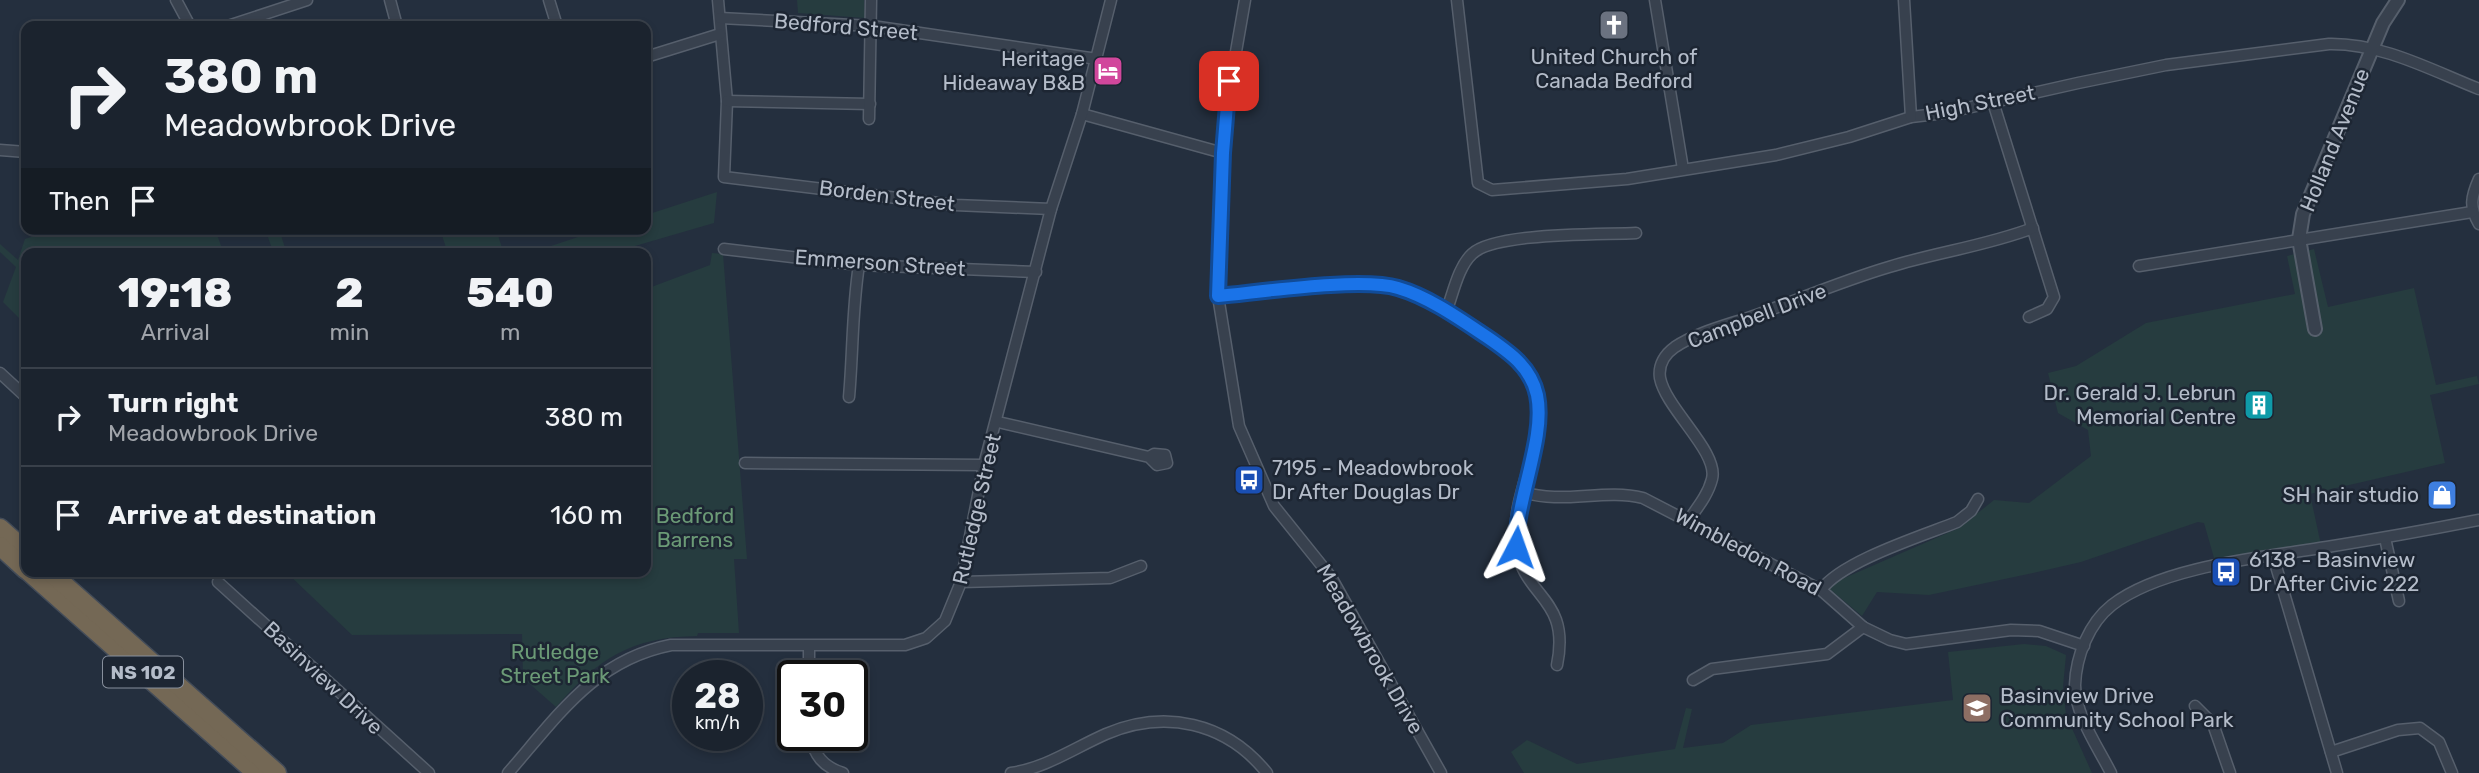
<!DOCTYPE html>
<html lang="en">
<head>
<meta charset="utf-8">
<style>
  body { margin:0; font-family:Rubik,sans-serif; background:#242b36; color:#f1f3f6; height:100vh; display:flex; flex-direction:column; font-size:26px; white-space:nowrap }
  * { box-sizing:border-box; margin:0 }
  p { font-size:23px; color:#a0a4aa }
  .icon { flex:none; width:38px; height:38px; fill:none; stroke:currentColor; stroke-width:2; stroke-linecap:round; stroke-linejoin:round }
  .map { position:relative; flex:1; overflow:hidden }
  .drawer { position:absolute; left:21px; top:248px; width:630px; height:329px; display:flex; flex-direction:column; background:#1b232e; border-radius:14px; box-shadow:0 4px 10px #0003,0 0 0 2px #39404a }
  .drawer>* { flex:none }
  .top-card { position:absolute; left:21px; top:21px; width:630px; height:214px; border-radius:14px; box-shadow:0 4px 10px #0003,0 0 0 2px #39404a; background:#1b232e; color:#f1f3f6; overflow:hidden }
  .speed { position:absolute; left:672px; top:660px; display:flex; gap:14px; font-size:35px; font-weight:700; text-align:center }
  .speed>* { display:grid; place-content:center; width:91px; height:91px; border-radius:50%; background:#1b232e; box-shadow:0 4px 10px #0003,0 0 0 2px #39404a; line-height:1 }
  .speed small { font-size:18px; font-weight:400 }
  .speed .limit { border:4px solid #111; border-radius:10px; background:#fff; color:#111 }
  .pin { position:absolute; display:grid; place-items:center; width:60px; height:60px; color:#fff; margin:-30px; border-radius:14px; box-shadow:0 4px 10px #0006 }
  .me { position:absolute; width:77px; margin:-38px; rotate:4deg; stroke-linejoin:round; filter:drop-shadow(0 0 5px #0008) }
  .turn { display:flex; align-items:center; gap:24px; height:147px; padding:0 28px; font-size:32px }
  .turn .icon { width:91px; height:91px; stroke-width:2.5 }
  .turn b { display:block; font-size:49px; line-height:60px }
  .then { display:flex; align-items:center; height:66px; padding:0 28px; background:#0003; gap:14px; font-size:26px }
  .eta { display:flex; justify-content:space-evenly; align-items:center; height:119px; text-align:center }
  .eta b { font-size:42px; font-weight:800; line-height:49px }
  ul { padding:0; list-style:none }
  li { display:flex; align-items:center; gap:21px; height:98px; padding:0 28px; border-top:2px solid #39404a }
  li div { flex:1 }
  li b { display:block; font-size:26px }
  li em { font-style:normal }
  .map>svg:first-child { display:block }
  .green { fill:#263c3f }
  .lines { fill:none; stroke-linecap:round; stroke-linejoin:round }
  .minor-casing { stroke:#565f6c; stroke-width:13 }
  .tertiary-casing { stroke:#565f6c; stroke-width:16 }
  .motorway-casing { stroke:#434c59; stroke-width:21 }
  .minor { stroke:#38414e; stroke-width:10 }
  .tertiary { stroke:#38414e; stroke-width:12 }
  .motorway { stroke:#746855; stroke-width:18 }
  .route-casing { stroke:#114b97; stroke-width:18 }
  .route { stroke:#1a73e8; stroke-width:12 }
  .labels { text-anchor:middle; stroke-width:5; stroke-linejoin:round; paint-order:stroke }
  .shield { fill:#1d2633; stroke:#878f9c; stroke-width:2 }
  .shield-label { font-size:19px; font-weight:bold; fill:#b4bcc9 }
  .street-label { font-size:21px; fill:#b4bcc9; stroke:#1d2633 }
  .poi-label { font-size:21px; fill:#b4bcc9; stroke:#1d2633; text-anchor:end }
  .park-label { font-size:21px; fill:#6b9a76; stroke:#1d2633 }
</style>
</head>
<body>
<div class="map">
<svg width="2479" height="773" viewBox="0 0 2479 773">
  <rect width="100%" height="100%" fill="#242f3e"/>
  <g class="green">
    <path d="M797,0H864L865,18L798,13Z"/>
    <path d="M717,192L714,223L628,248L629,254H527L602,229H646V215Z"/>
    <path d="M55,229H215L224,254H26V325L3,302L16,267L0,252V244L18,260L25,239Z"/>
    <path d="M265,229H279L287,254H274Z"/>
    <path d="M440,229H496L504,254H448Z"/>
    <path d="M2314,249L2328,307L2414,288L2436,385L2477,376L2479,384L2430,395L2445,463L2310,494L2321,545L2216,565L2204,523L2198,522L2081,562L2033,573L1929,595L1877,592L1862,616L1826,586L1959,528L1994,500L2029,503L2091,456L2088,430L2058,413L2048,373L2076,366L2146,323L2295,294L2287,256Z"/>
    <path d="M712,253L723,254L747,559H734L739,633H698L697,636C631,637 599,658 556,707L523,678L522,634L352,635L286,572H646V289L710,265Z"/>
    <path d="M2024,644L2046,646L2066,655L2063,687L2066,715L2092,773H1524L1511,752L1527,740L1577,764L1675,749L1686,708L1692,709L1683,748L1723,743L1751,725L1953,700L1948,652Z"/>
  </g>
  <g class="lines">
    <g class="minor-casing">
      <g id="minor">
        <path d="M176,0L190,26"/>
        <path d="M390,0L397,26"/>
        <path d="M549,0L557,26"/>
        <path d="M718,0L727,101L724,177L955,205L1051,209"/>
        <path d="M1245,0L1225,115L1218,296L1239,426L1274,506L1331,577L1441,773"/>
        <path d="M1457,0L1478,183L1492,190L1627,179L1776,155L1849,137L1911,117L1945,113L2078,83L2166,65L2329,44C2382,43 2431,70 2479,89"/>
        <path d="M1655,0L1683,169"/>
        <path d="M1904,0L1911,117"/>
        <path d="M720,18L872,26L1097,59"/>
        <path d="M228,26L307,0"/>
        <path d="M646,57L720,34"/>
        <path d="M727,101L870,104"/>
        <path d="M1993,102L2054,297L2047,309L2029,317"/>
        <path d="M1082,114L1223,153"/>
        <path d="M869,119L871,0"/>
        <path d="M0,150L26,152"/>
        <path d="M2479,179C2471,197 2469,207 2479,224"/>
        <path d="M724,249L859,265L1036,272"/>
        <path d="M2139,266L2472,212"/>
        <path d="M1218,296C1270,291 1325,281 1377,285C1418,288 1496,335 1523,366C1533,378 1538,394 1539,410C1540,455 1510,500 1516,545C1523,599 1571,596 1557,665"/>
        <path d="M1446,312C1453,294 1458,267 1472,254C1495,232 1601,235 1636,233"/>
        <path d="M0,373L26,397"/>
        <path d="M849,397C853,353 852,309 859,265"/>
        <path d="M998,422L1149,457L1154,454L1165,455L1167,463L1157,465L1149,457"/>
        <path d="M745,463L984,465"/>
        <path d="M1523,492C1562,505 1604,488 1643,498L1821,590L1863,627L1890,640L1906,644L2011,630L2039,631L2084,646"/>
        <path d="M1688,521C1697,508 1708,495 1712,479C1719,452 1666,409 1660,378C1658,365 1665,354 1675,347C1699,331 1732,324 1759,314C1802,298 1845,280 1889,267C1937,252 1986,246 2033,228"/>
        <path d="M2385,538L2399,601"/>
        <path d="M2273,556L2337,773"/>
        <path d="M218,582L429,773"/>
        <path d="M961,582L1110,578L1141,566"/>
        <path d="M1821,590C1842,561 1922,536 1957,522L1971,511L1978,499"/>
        <path d="M809,646V676"/>
        <path d="M1693,680L1712,669L1827,654L1863,627"/>
        <path d="M2195,706L2213,724L2230,773"/>
        <path d="M810,735C814,755 823,767 843,773"/>
        <path d="M2331,752L2398,730L2420,728L2439,742L2452,773"/>
        <path d="M508,773C557,717 594,660 671,645H905L926,638L945,621L961,582L984,465L1051,209L1082,114L1111,0"/>
        <path d="M1011,773C1046,768 1074,748 1106,734C1165,709 1226,722 1267,773"/>
        <path d="M2111,773C2098,747 2075,715 2075,685C2076,656 2089,623 2112,605C2162,566 2265,557 2327,547C2378,539 2428,530 2479,520"/>
      </g>
    </g>
    <g class="tertiary-casing">
      <path id="tertiary" d="M2315,329L2299,239L2303,214L2383,23L2398,0"/>
    </g>
    <g class="motorway-casing">
      <g id="motorway">
        <path d="M0,528L26,551"/>
        <path d="M0,546L26,570"/>
        <path d="M29,572L256,773"/>
        <path d="M50,572L277,773"/>
      </g>
    </g>
    <use href="#minor" class="minor"/>
    <use href="#tertiary" class="tertiary"/>
    <use href="#motorway" class="motorway"/>
  </g>
  <g class="lines">
    <g class="route-casing">
      <path id="route" d="M1229,81L1223,153L1218,296C1261,292 1361,277 1398,288C1429,297 1460,319 1487,337C1509,352 1531,367 1537,395C1546,438 1516,499 1516,547"/>
    </g>
    <use href="#route" class="route"/>
  </g>
  <defs>
    <g id="church-square" transform="scale(1.575)"><rect x="-9" y="-9" width="18" height="18" rx="4" fill="#6b7280" stroke="#1d2633"/><path d="M-1.2-6h2.4v3.5h3.3v2.4h-3.3V6h-2.4V-.1h-3.3v-2.4h3.3Z" fill="#fff"/></g>
    <g id="hotel-square" transform="scale(1.575)"><rect x="-9" y="-9" width="18" height="18" rx="4" fill="#d1479c" stroke="#1d2633"/><path d="M-6-4.5h1.5V1H6V5H4.5V3h-9V5H-6ZM-4 0a1.8 1.8 0 1 1 3.6 0ZM.5 0V-2.5h3Q6-2.5 6 0Z" fill="#fff"/></g>
    <g id="building-square" transform="scale(1.575)"><rect x="-9" y="-9" width="18" height="18" rx="4" fill="#0f9aa8" stroke="#1d2633"/><path d="M-4-6H4V6H1V3H-1V6H-4ZM-2.5-4.3h1.7v1.8h-1.7ZM.8-4.3h1.7v1.8H.8ZM-2.5-1h1.7V.8h-1.7ZM.8-1h1.7V.8H.8Z" fill="#fff"/></g>
    <g id="bus-square" transform="scale(1.575)"><rect x="-9" y="-9" width="18" height="18" rx="4" fill="#1a4fb4" stroke="#1d2633"/><path d="M-5-6H5V4H4V6H2V4H-2V6H-4V4H-5ZM-3.5-4V0h7V-4ZM-3.5 1.2v1.5H-2V1.2ZM2 1.2v1.5H3.5V1.2Z" fill="#fff"/></g>
    <g id="shop-square" transform="scale(1.575)"><rect x="-9" y="-9" width="18" height="18" rx="4" fill="#3f7fe0" stroke="#1d2633"/><path d="M-5-2.5h2.3a2.7 3.5 0 0 1 5.4 0H5L5.5 6h-11ZM-1.5-2.5h3a1.5 2.3 0 0 0-3 0Z" fill="#fff"/></g>
    <g id="school-square" transform="scale(1.575)"><rect x="-9" y="-9" width="18" height="18" rx="4" fill="#8d6e63" stroke="#1d2633"/><path d="M0-5L7-2L0 1L-7-2ZM-4 1L0 2.5L4 1V4Q0 6-4 4Z" fill="#fff"/></g>
  </defs>
  <g fill-rule="evenodd">
    <use href="#church-square" x="1614" y="25"/>
    <use href="#hotel-square" x="1108" y="71"/>
    <use href="#building-square" x="2259" y="405"/>
    <use href="#bus-square" x="1249" y="480"/>
    <use href="#shop-square" x="2442" y="495"/>
    <use href="#bus-square" x="2226" y="572"/>
    <use href="#school-square" x="1977" y="708"/>
  </g>
  <g class="labels">
    <rect class="shield" x="103" y="656.5" width="80" height="31" rx="5"/>
    <g class="shield-label">
      <text x="143" y="679">NS 102</text>
    </g>
    <g class="street-label">
      <text transform="translate(846 27) rotate(5)" y="7">Bedford Street</text>
      <text transform="translate(1980 103) rotate(-11)" y="7">High Street</text>
      <text transform="translate(2335 140) rotate(-68)" y="7">Holland Avenue</text>
      <text transform="translate(887 196) rotate(7)" y="7">Borden Street</text>
      <text transform="translate(880 263) rotate(4)" y="7">Emmerson Street</text>
      <text transform="translate(1757 316) rotate(-21)" y="7">Campbell Drive</text>
      <text transform="translate(977 509) rotate(-77)" y="7">Rutledge Street</text>
      <text transform="translate(1748 552) rotate(28)" y="7">Wimbledon Road</text>
      <text transform="translate(1370 649) rotate(60)" y="7">Meadowbrook Drive</text>
      <text transform="translate(323 678) rotate(43)" y="7">Basinview Drive</text>
    </g>
    <g class="poi-label">
      <text x="1614" y="64" text-anchor="middle">United Church of<tspan x="1614" dy="24">Canada Bedford</tspan></text>
      <text x="1085" y="66">Heritage<tspan x="1085" dy="24">Hideaway B&amp;B</tspan></text>
      <text x="2236" y="400">Dr. Gerald J. Lebrun<tspan x="2236" dy="24">Memorial Centre</tspan></text>
      <text x="1272" y="475" text-anchor="start">7195 - Meadowbrook<tspan x="1272" dy="24">Dr After Douglas Dr</tspan></text>
      <text x="2419" y="502">SH hair studio</text>
      <text x="2249" y="567" text-anchor="start">6138 - Basinview<tspan x="2249" dy="24">Dr After Civic 222</tspan></text>
      <text x="2000" y="703" text-anchor="start">Basinview Drive<tspan x="2000" dy="24">Community School Park</tspan></text>
    </g>
    <g class="park-label">
      <text x="695" y="523">Bedford<tspan x="695" dy="24">Barrens</tspan></text>
      <text x="555" y="659">Rutledge<tspan x="555" dy="24">Street Park</tspan></text>
    </g>
  </g>
</svg>
<div class="speed"><div>28<small>km/h</small></div><div class="limit">30</div></div>
<div class="pin" style="left:1229px;top:81px;background:#d93025"><svg class="icon" aria-label="arrive" viewBox="0 0 24 24"><path d="M6 21V4h12l-3 4 3 4H6"/></svg></div>
<svg class="me" style="left:1516px;top:547px" viewBox="-20 -20 40 40"><path d="M0-17L14 15 0 8-14 15z" fill="#1a73e8" stroke="#fff" stroke-width="4"/></svg>
<div class="top-card">
<div class="turn"><svg class="icon" aria-label="right" viewBox="0 0 24 24"><path d="M7 20v-9h11M14 6l5 5-5 5"/></svg><div><b>380 m</b>Meadowbrook Drive</div></div>
<div class="then">Then<svg class="icon" aria-label="arrive" viewBox="0 0 24 24"><path d="M6 21V4h12l-3 4 3 4H6"/></svg></div>
</div>
<section class="drawer">
<div class="eta">
<div><b>19:18</b><p>Arrival</p></div>
<div><b>2</b><p>min</p></div>
<div><b>540</b><p>m</p></div>
</div>
<ul>
<li><svg class="icon" aria-label="right" viewBox="0 0 24 24"><path d="M7 20v-9h11M14 6l5 5-5 5"/></svg><div><b>Turn right</b><p>Meadowbrook Drive</p></div><em>380 m</em></li>
<li><svg class="icon" aria-label="arrive" viewBox="0 0 24 24"><path d="M6 21V4h12l-3 4 3 4H6"/></svg><div><b>Arrive at destination</b></div><em>160 m</em></li>
</ul>
</section>
</div>
</body>
</html>
